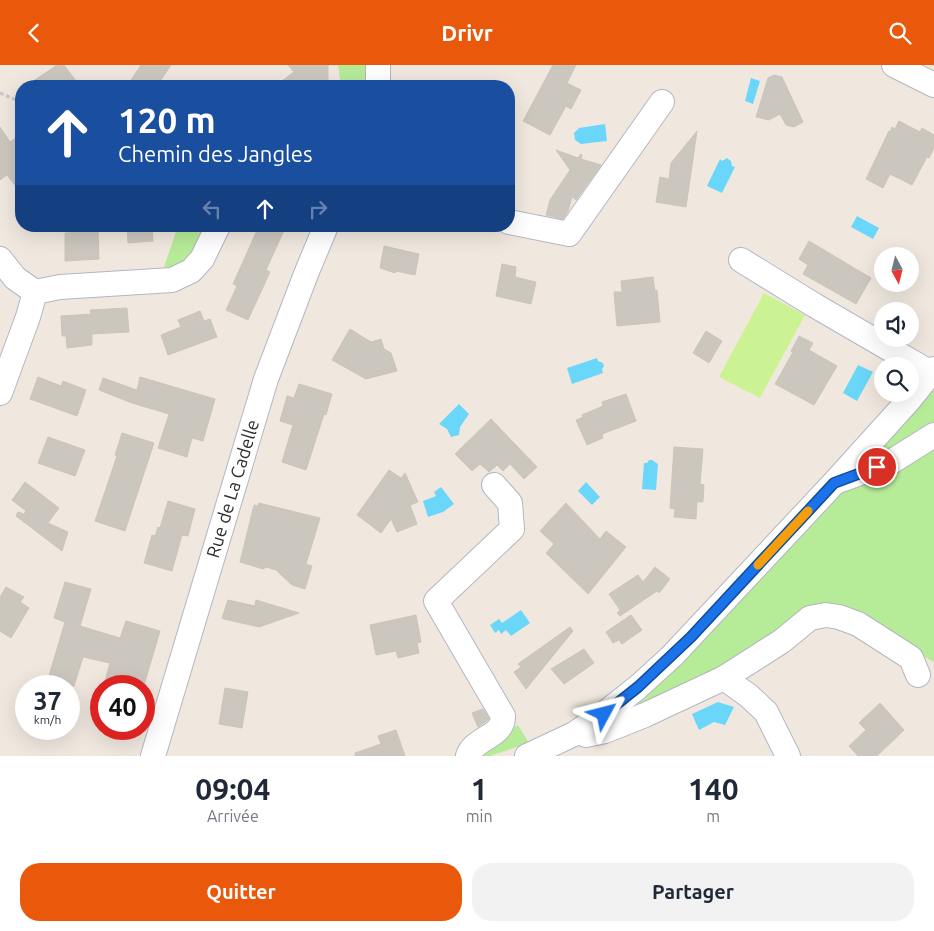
<!DOCTYPE html>
<html lang="fr">
<head>
<meta charset="utf-8">
<style>
  body { margin:0; font-family:Ubuntu,sans-serif; background:#f2f2f3; color:#1f2937; height:100vh; display:flex; flex-direction:column; font-size:19px; white-space:nowrap }
  * { box-sizing:border-box; margin:0 }
  p { font-size:16px; color:#747a83 }
  .icon { flex:none; width:28px; height:28px; fill:none; stroke:currentColor; stroke-width:2; stroke-linecap:round; stroke-linejoin:round }
  .map { position:relative; height:691px; overflow:hidden }
  .details { display:flex; flex-direction:column; background:#fff; flex:1 }
  .details>* { flex:none }
  .banner { position:absolute; left:15px; top:15px; width:500px; height:152px; border-radius:20px; box-shadow:0 5px 20px #0002; background:#1a4fa0; color:#fff; overflow:hidden }
  .needle { width:32px; rotate:173deg }
  .fabs { position:absolute; left:874px; top:182px; display:grid; gap:10px }
  .fabs a { display:grid; place-items:center; width:45px; height:45px; border-radius:50%; background:#fff; box-shadow:0 5px 20px #0002; font-size:25px }
  .speed { position:absolute; left:15px; top:610px; display:flex; gap:10px; font-size:25px; font-weight:700; text-align:center }
  .speed>* { display:grid; place-content:center; width:65px; height:65px; border-radius:50%; background:#fff; box-shadow:0 5px 20px #0002; line-height:1 }
  .speed small { font-size:12px; font-weight:400 }
  .speed .limit { border:8px solid #d22; background:#fff; color:#111 }
  .pin { position:absolute; display:grid; place-items:center; width:42px; height:42px; color:#fff; margin:-21px; border:2px solid #fff; border-radius:50%; box-shadow:0 1px 5px #0007 }
  .me { position:absolute; width:55px; margin:-28px; rotate:52deg; stroke-linejoin:round; filter:drop-shadow(0 0 4px #0008) }
  .turn { display:flex; align-items:center; gap:18px; height:105px; padding:0 20px; font-size:22px }
  .turn .icon { width:65px; height:65px; stroke-width:2.5 }
  .turn b { display:block; font-size:35px; line-height:42px }
  .lanes { display:flex; align-items:center; height:48px; padding:0 20px; background:#0003; justify-content:center; gap:25px; direction:ltr }
  .lanes .off { opacity:.35 }
  .eta { display:flex; justify-content:space-evenly; align-items:center; height:85px; text-align:center }
  .eta b { font-size:30px; font-weight:700; line-height:35px }
  .action { display:flex; gap:10px; margin-top:auto; padding:10px 20px }
  .action a { flex:1; height:58px; border-radius:20px; background:#ea580c; color:#fff; font-size:20px; font-weight:700; line-height:58px; text-align:center }
  .action a+a { background:#f2f2f3; color:#1f2937 }
  header { display:flex; justify-content:space-between; align-items:center; height:65px; padding:0 20px; background:#ea580c; color:#fff; font-size:22px; font-weight:700 }
  .map>svg:first-child { display:block }
  .green { fill:#b6eb98 }
  .pitch { fill:#ccf393 }
  .water { fill:#6ad7fa }
  .building { fill:#cbc7be; stroke:#ccc5b8 }
  .lines { fill:none; stroke-linecap:round; stroke-linejoin:round }
  .minor-casing { stroke:#b3b6c2; stroke-width:26 }
  .path { stroke:#c9c9c9; stroke-width:3; stroke-dasharray:4 2.5; stroke-linecap:butt }
  .minor { stroke:#fff; stroke-width:24 }
  .route-casing { stroke:#114b97; stroke-width:12 }
  .route { stroke:#1a73e8; stroke-width:9 }
  .slow { stroke:#f59e0b; stroke-width:9 }
  .labels { text-anchor:middle; stroke-width:4; stroke-linejoin:round; paint-order:stroke }
  .street-label { font-size:18px; fill:#2e2e2e; stroke:#fff }
</style>
</head>
<body>
<header><svg class="icon" aria-label="back" viewBox="0 0 24 24"><path d="M15 5l-7 7 7 7"/></svg>Drivr<svg class="icon" aria-label="search" viewBox="0 0 24 24"><circle cx="10" cy="10" r="6"/><path d="M15 15l6 6"/></svg></header>
<div class="map">
<svg width="934" height="691" viewBox="0 0 934 691">
  <rect width="100%" height="100%" fill="#f0e8df"/>
  <g class="green">
    <path d="M338,0H367L365,21H341Z"/>
    <path d="M178,161H205C194,184 190,198 163,205Z"/>
    <path d="M934,325V597L845,549L776,575L620,654L833,434Z"/>
    <path d="M518,660L529,678L490,691H475V687Z"/>
  </g>
  <path class="pitch" d="M764,228L805,250L760,333L719,312Z"/>
  <g class="water">
    <path d="M751,13L760,16L753,39L745,36Z"/>
    <path d="M605,59L607,76L581,79L575,75L574,68L579,63Z"/>
    <path d="M727,93L731,96L732,101L735,102L722,128L707,121L720,94L722,96Z"/>
    <path d="M857,151L879,163L873,174L851,162Z"/>
    <path d="M597,293L598,296L603,298L604,301L602,304L603,308L572,319L567,303Z"/>
    <path d="M858,300L873,307L857,336L843,328Z"/>
    <path d="M459,339L469,349L460,362L459,370L451,372L447,364L439,359Z"/>
    <path d="M649,395H652L658,399L656,425L642,424L644,398H647Z"/>
    <path d="M586,417L600,432L592,440L578,426Z"/>
    <path d="M441,422L454,439L443,447L428,452L423,436L436,431L434,427Z"/>
    <path d="M521,545L530,558L511,571L506,565L501,569L499,565L495,568L490,560L499,554L502,558Z"/>
    <path d="M718,637L734,642L725,660L714,657L699,665L692,649Z"/>
  </g>
  <g class="building">
    <path d="M57,0H64L80,21H26Z"/>
    <path d="M141,0H171L157,21H127Z"/>
    <path d="M288,0H328V21H275L294,7Z"/>
    <path d="M553,0H576L567,18L581,25L571,44L566,41L550,70L523,56Z"/>
    <path d="M774,10L782,12L803,57L794,62L786,60L780,49L769,55L756,52L768,13Z"/>
    <path d="M899,56L920,67L922,63L934,70V83L929,93L927,92L912,120L890,109L883,123L866,114L889,66L890,67L892,62L895,64Z"/>
    <path d="M0,62L10,77L21,69V128L7,110L0,115Z"/>
    <path d="M697,66L686,142L656,137L660,112L669,114L671,98Z"/>
    <path d="M556,85L578,93L581,89L582,90L581,94L601,100L576,135L572,132L568,146L563,154L546,150L550,135L570,105Z"/>
    <path d="M127,161H152L153,176L128,178Z"/>
    <path d="M259,161H286L266,205L270,207L248,255L226,245L237,221L233,219Z"/>
    <path d="M83,163H98L99,194L65,196V168L82,167Z"/>
    <path d="M809,176L871,213L856,239L803,209L808,200L799,194Z"/>
    <path d="M384,181L419,189L415,210L396,206L395,208L380,203Z"/>
    <path d="M502,199L516,202L515,212L536,217L531,239L496,231Z"/>
    <path d="M653,212L655,226L657,225L660,257L617,261L614,227H622L621,216Z"/>
    <path d="M127,243L129,267L92,269V280L67,283L66,271H62L61,251L91,249L90,245Z"/>
    <path d="M200,246L204,256L210,254L217,272L168,290L161,270L181,262L178,255Z"/>
    <path d="M350,264L371,277L381,274L384,284L391,288L397,306L366,314L332,295Z"/>
    <path d="M706,266L722,276L709,298L693,288Z"/>
    <path d="M799,271L813,278L809,285L837,301L814,340L775,319L793,287L791,286Z"/>
    <path d="M38,312L61,321L63,316L86,325L77,351L30,334Z"/>
    <path d="M140,312L215,334L203,376L192,373L187,392L158,383L169,349L132,338L99,325L103,313L137,325Z"/>
    <path d="M299,319L332,329L326,350L324,349L306,405L282,397L293,360L280,356L287,331L294,333Z"/>
    <path d="M626,329L636,356L602,369L603,373L587,380L576,355L583,352L582,350L603,341L602,337Z"/>
    <path d="M491,354L537,402L524,414L510,399L503,406L497,400L489,407L480,399L472,406L455,389Z"/>
    <path d="M122,368L154,378L125,466L95,456L117,391L115,390Z"/>
    <path d="M48,372L85,385L75,411L38,398Z"/>
    <path d="M674,382L703,384L700,419L704,420L703,437H697L696,454L674,452L675,444L670,443Z"/>
    <path d="M389,405L401,413L405,408L418,437L410,440L417,459L397,467L391,454L381,468L357,450Z"/>
    <path d="M25,417L59,443L48,458L68,467L62,486L16,451L18,447L24,449L26,446L12,435Z"/>
    <path d="M168,436L195,444L188,471L182,470L172,506L144,498L152,470L155,471L158,462L160,463Z"/>
    <path d="M259,438L320,453L306,499L312,501L305,524L292,520L276,505L266,502L263,504L240,497L254,440L258,441Z"/>
    <path d="M566,438L600,474L606,466L626,482L588,529L546,488L554,479L540,466Z"/>
    <path d="M655,502L670,514L659,528L657,526L620,551L617,548L620,545L609,529L638,510L643,517Z"/>
    <path d="M65,517L91,524L80,561L120,573L126,556L160,566L144,620L135,617L134,621H104L110,598L83,592L74,621H46L65,557L54,553Z"/>
    <path d="M6,522L24,532L20,537L29,543L11,573L0,566V532Z"/>
    <path d="M228,535L255,541L256,535L299,548L259,562L224,554L222,553Z"/>
    <path d="M416,550L421,577L417,578L419,588L398,593L396,586L376,590L370,560Z"/>
    <path d="M631,550L642,565L622,579L619,575L613,578L606,567Z"/>
    <path d="M570,562L573,566L526,624L514,607L521,602L518,599Z"/>
    <path d="M584,584L594,598L564,619L551,604Z"/>
    <path d="M225,623L248,627L242,663L219,659Z"/>
    <path d="M880,638L904,665L877,691H858L849,681L866,665L859,658Z"/>
    <path d="M483,644L489,654L478,662L472,648Z"/>
    <path d="M396,665L405,691H355V688L381,679L378,671Z"/>
  </g>
  <g class="lines">
    <g class="minor-casing">
      <g id="minor">
        <path d="M894,0L934,20"/>
        <path d="M378,21V0"/>
        <path d="M509,157L569,169L662,37"/>
        <path d="M0,194L15,213L35,227"/>
        <path d="M741,195L814,240L931,308"/>
        <path d="M0,328L28,252L35,227L60,222L172,215L191,206L202,194L218,161"/>
        <path d="M838,416L891,397L934,370"/>
        <path d="M724,613L749,631L766,647L788,691"/>
        <path d="M586,670L605,666L645,650L724,613L782,576L810,553L826,550L839,552L858,559L911,593L918,610"/>
        <path id="s1" d="M153,691L266,314L306,209L326,161"/>
        <path d="M468,691C473,673 504,672 503,651L436,536L512,464L510,438L494,420"/>
        <path d="M527,691L574,669L604,649L638,622L672,591L834,418L909,335L934,304"/>
      </g>
    </g>
    <path class="path" d="M0,28L21,37"/>
    <use href="#minor" class="minor"/>
  </g>
  <g class="lines">
    <g class="route-casing">
      <path id="route" d="M604,649L638,622L691,572L834,418L877,402"/>
    </g>
    <use href="#route" class="route"/>
    <path class="slow" d="M758,500L808,446"/>
  </g>
  <g class="labels">
    <g class="street-label">
      <text dy="6" stroke="none"><textPath href="#s1" startOffset="279">Rue de La Cadelle</textPath></text>
    </g>
  </g>
</svg>
<div class="fabs">
<a><svg class="needle" viewBox="-14 -14 28 28"><path d="M0-13l5 13h-10z" fill="#e53935"/><path d="M0 13l5-13h-10z" fill="#747a83"/></svg></a>
<a><svg class="icon" aria-label="sound" viewBox="0 0 24 24"><path d="M4 9h4l5-4v14l-5-4H4zM17 9q2 3 0 6"/></svg></a>
<a><svg class="icon" aria-label="search" viewBox="0 0 24 24"><circle cx="10" cy="10" r="6"/><path d="M15 15l6 6"/></svg></a>
</div>
<div class="speed"><div>37<small>km/h</small></div><div class="limit">40</div></div>
<div class="pin" style="left:877px;top:402px;background:#d93025"><svg class="icon" aria-label="arrive" viewBox="0 0 24 24"><path d="M6 21V4h12l-3 4 3 4H6"/></svg></div>
<svg class="me" style="left:604px;top:649px" viewBox="-20 -20 40 40"><path d="M0-17L14 15 0 8-14 15z" fill="#1a73e8" stroke="#fff" stroke-width="4"/></svg>
<div class="banner">
<div class="turn"><svg class="icon" aria-label="ahead" viewBox="0 0 24 24"><path d="M12 20V5M6 11l6-6 6 6"/></svg><div><b>120 m</b>Chemin des Jangles</div></div>
<div class="lanes"><svg class="icon off" aria-label="left" viewBox="0 0 24 24"><path d="M17 20v-9H6M10 6l-5 5 5 5"/></svg><svg class="icon" aria-label="ahead" viewBox="0 0 24 24"><path d="M12 20V5M6 11l6-6 6 6"/></svg><svg class="icon off" aria-label="right" viewBox="0 0 24 24"><path d="M7 20v-9h11M14 6l5 5-5 5"/></svg></div>
</div>
</div>
<section class="details">
<div class="eta">
<div><b>09:04</b><p>Arrivée</p></div>
<div><b>1</b><p>min</p></div>
<div><b>140</b><p>m</p></div>
</div>
<div class="action"><a>Quitter</a><a>Partager</a></div>
</section>
</body>
</html>
